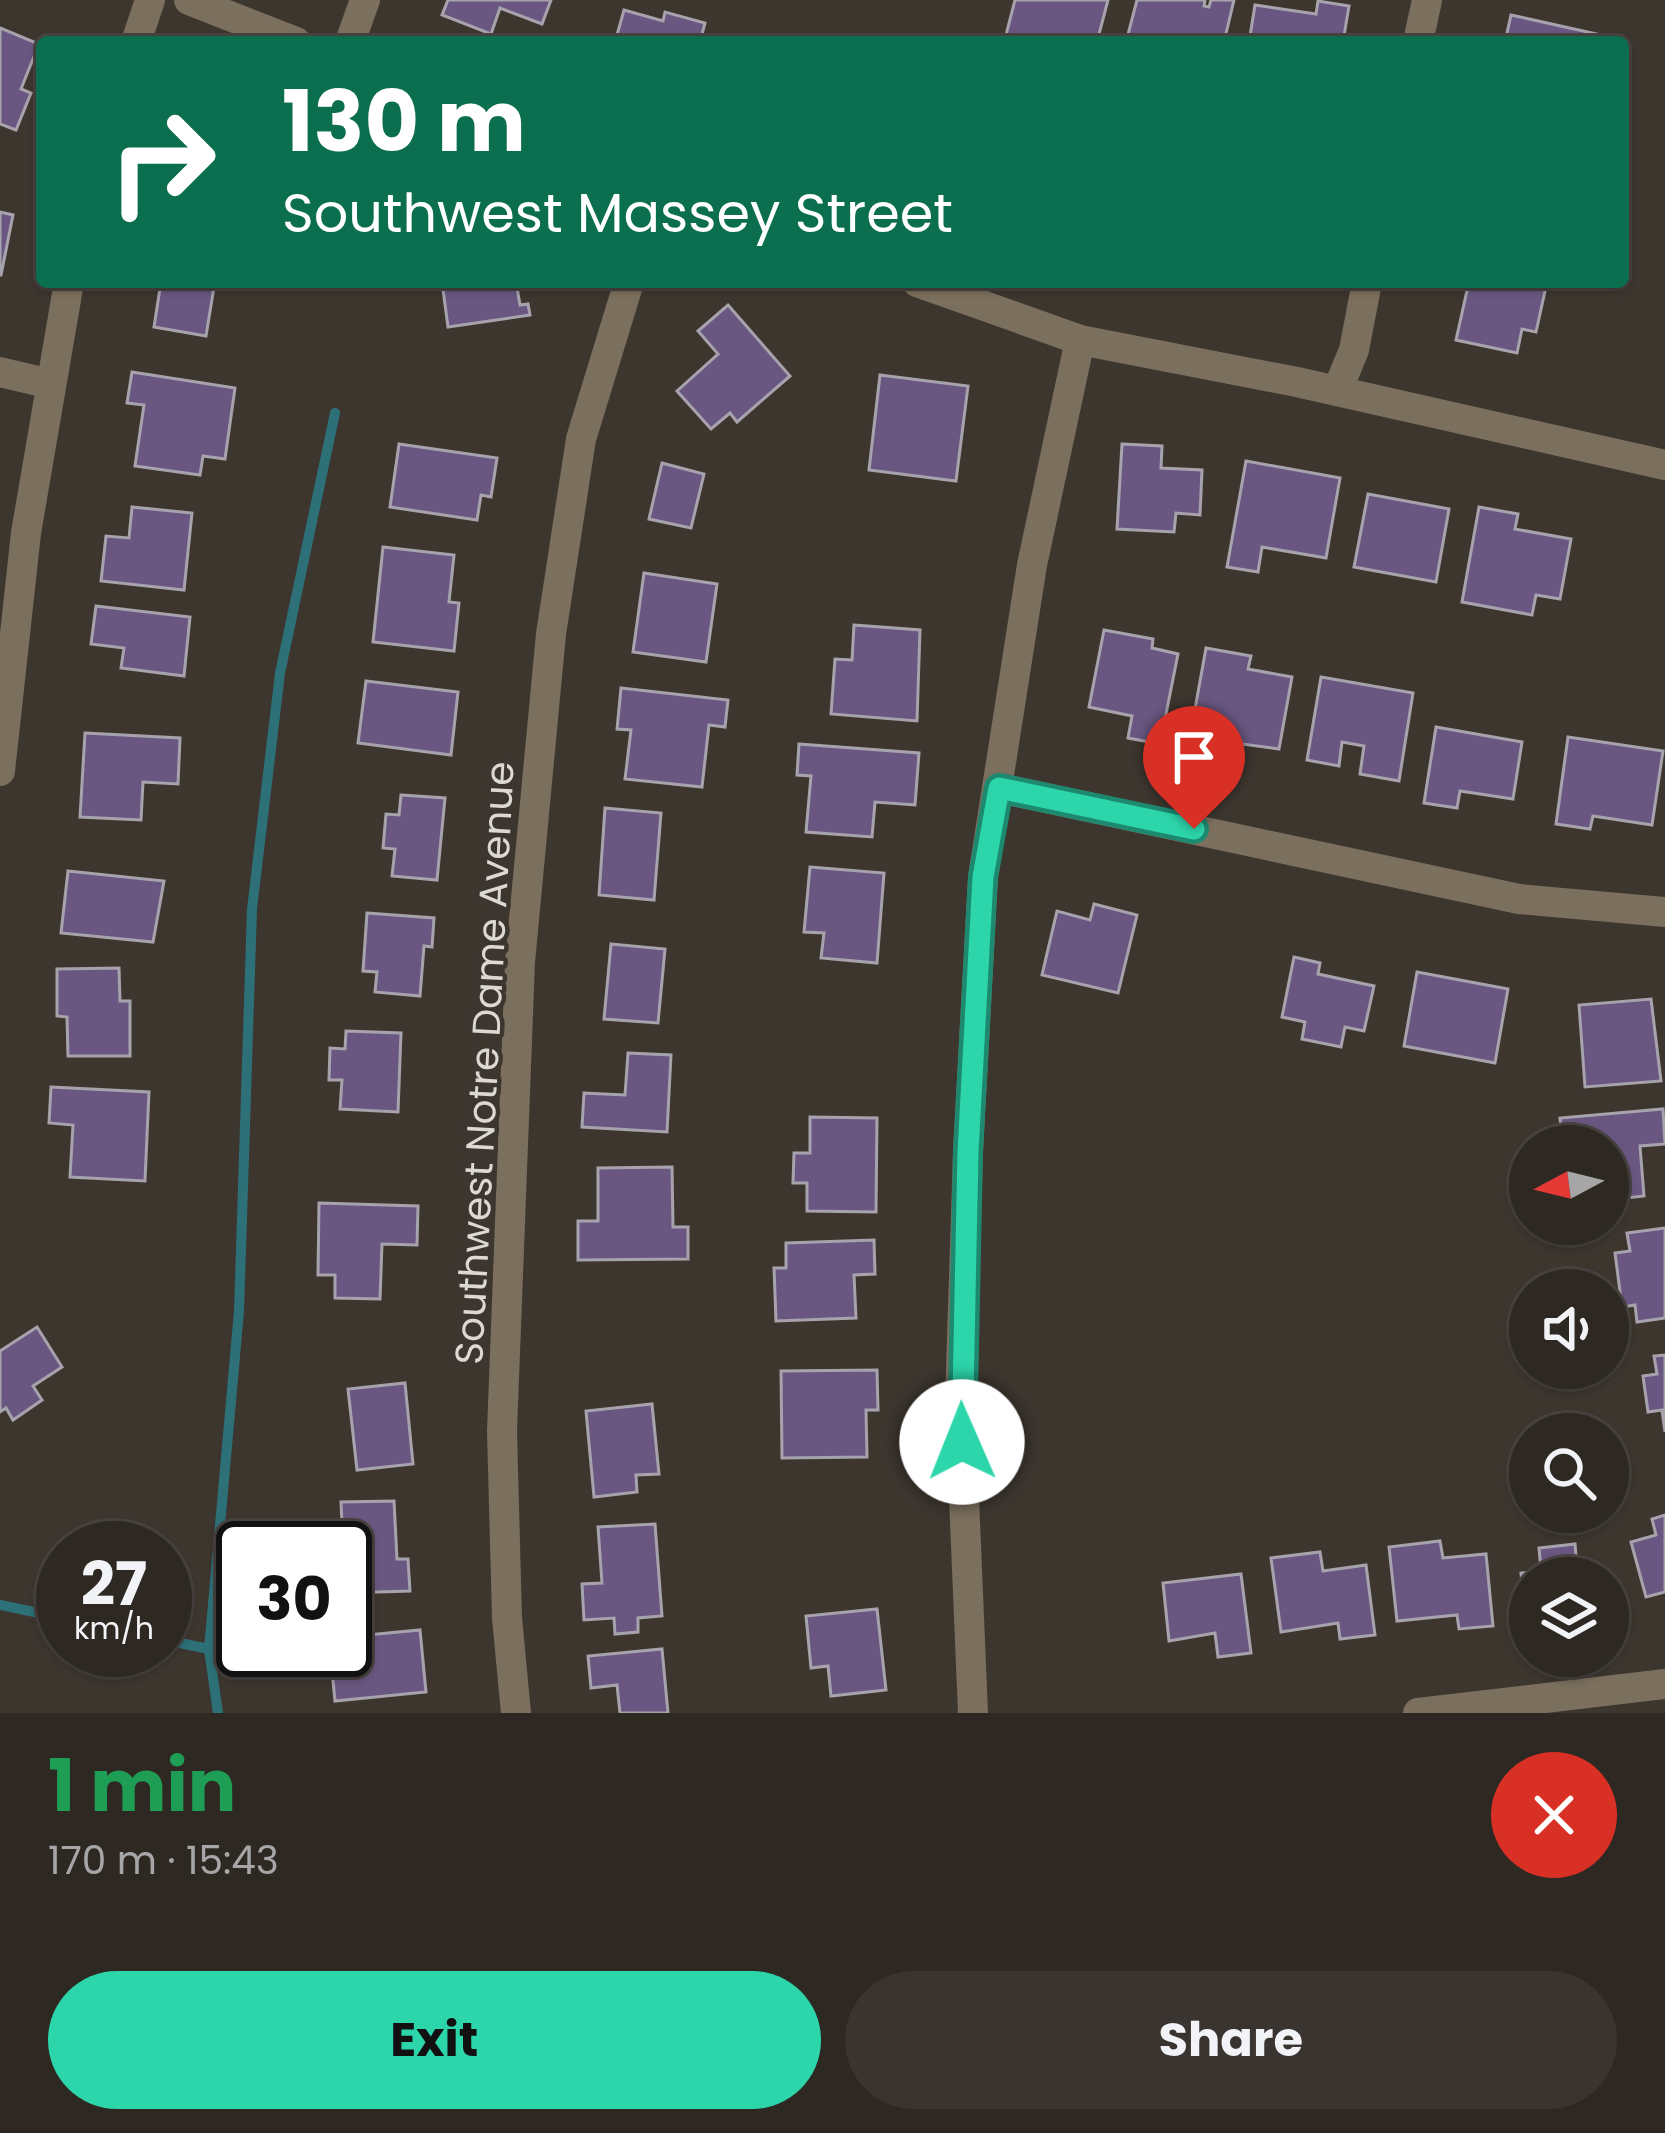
<!DOCTYPE html>
<html lang="en">
<head>
<meta charset="utf-8">
<style>
  body { margin:0; font-family:Poppins,sans-serif; background:#3a3430; color:#f1f3f6; height:100vh; display:flex; flex-direction:column; font-size:45px; white-space:nowrap }
  * { box-sizing:border-box; margin:0 }
  p { font-size:39px; color:#a7a6a6 }
  .icon { flex:none; width:66px; height:66px; fill:none; stroke:currentColor; stroke-width:2; stroke-linecap:round; stroke-linejoin:round }
  .map { position:relative; height:1713px; overflow:hidden }
  .drawer { display:flex; flex-direction:column; background:#2e2823; flex:1 }
  .drawer>* { flex:none }
  .top-card { position:absolute; left:36px; top:36px; width:1593px; height:252px; border-radius:12px; box-shadow:0 3px 9px #0004,0 0 0 3px #494441; background:#0b6e4f; color:#fff; overflow:hidden }
  .needle { width:78px; rotate:263deg }
  .fabs { position:absolute; left:1509px; top:1125px; display:grid; gap:24px }
  .fabs a { display:grid; place-items:center; width:120px; height:120px; border-radius:50%; background:#2e2823; box-shadow:0 3px 9px #0004,0 0 0 3px #494441; font-size:60px }
  .speed { position:absolute; left:36px; top:1521px; display:flex; gap:24px; font-size:60px; font-weight:700; text-align:center }
  .speed>* { display:grid; place-content:center; width:156px; height:156px; border-radius:50%; background:#2e2823; box-shadow:0 3px 9px #0004,0 0 0 3px #494441; line-height:1 }
  .speed small { font-size:30px; font-weight:400 }
  .speed .limit { border:6px solid #111; border-radius:18px; background:#fff; color:#111 }
  .pin { position:absolute; display:grid; place-items:center; width:102px; height:102px; color:#fff; margin:-123px -51px; border-radius:50% 50% 50% 0; rotate:-45deg; box-shadow:0 0 12px #0007 }
  .pin .icon { rotate:45deg }
  .me { position:absolute; width:132px; margin:-66px; rotate:359deg; stroke-linejoin:round; filter:drop-shadow(0 0 9px #0008) }
  .turn { display:flex; align-items:center; gap:42px; height:252px; padding:0 48px; font-size:54px }
  .turn .icon { width:156px; height:156px; stroke-width:2.5 }
  .turn b { display:block; font-size:84px; line-height:102px }
  .round { display:grid; place-items:center; flex:none; width:126px; height:126px; border-radius:63px; background:#3a3430 }
  .head { display:flex; align-items:center; justify-content:space-between; height:204px; padding:0 48px }
  h1 { font-size:72px; font-weight:700; line-height:90px; color:#1e9e55 }
  .primary-button { display:flex; gap:24px; margin-top:auto; padding:24px 48px }
  .primary-button a { flex:1; height:138px; border-radius:72px; background:#2dd5ab; color:#111; font-size:48px; font-weight:700; line-height:138px; text-align:center }
  .primary-button a+a { background:#3a3430; color:#f1f3f6 }
  .map>svg:first-child { display:block }
  .lines { fill:none; stroke-linecap:round; stroke-linejoin:round }
  .stream { stroke:#2d7078; stroke-width:10 }
  .building { fill:#695781; stroke:#a7a3ad; stroke-width:3 }
  .minor { stroke:#7b6f5d; stroke-width:30 }
  .route-casing { stroke:#1d8a6f; stroke-width:30 }
  .route { stroke:#2dd5ab; stroke-width:21 }
  .labels { text-anchor:middle; stroke-width:9; stroke-linejoin:round; paint-order:stroke }
  .street-label { font-size:39px; fill:#dcd8d4; stroke:#3d362f }
</style>
</head>
<body>
<div class="map">
<svg width="1665" height="1713" viewBox="0 0 1665 1713">
  <rect width="100%" height="100%" fill="#3d362f"/>
  <g class="lines">
    <g class="stream">
      <path d="M0,1605L63,1618"/>
      <path d="M165,1640L209,1649"/>
      <path d="M218,1713L209,1649L239,1311L252,909L280,673L335,413"/>
    </g>
  </g>
  <g class="building">
    <path d="M448,0H551L542,24L500,8L491,34L442,15Z"/>
    <path d="M1015,0H1108L1097,42H1033L1006,35Z"/>
    <path d="M1137,0H1205L1204,6L1209,7L1211,0H1234L1224,42H1126Z"/>
    <path d="M1318,1L1349,6L1343,42H1249L1255,5L1316,14Z"/>
    <path d="M624,10L663,21L665,12L705,23L700,42H615Z"/>
    <path d="M1511,15L1606,36L1604,42H1505Z"/>
    <path d="M0,28L39,44L21,89L31,93L16,130L0,124Z"/>
    <path d="M0,212L13,215L1,275H0Z"/>
    <path d="M161,282H211L214,287L206,336L154,327Z"/>
    <path d="M442,282H516L520,305L528,304L530,315L448,327Z"/>
    <path d="M1452,282H1547L1536,332L1522,329L1517,353L1456,340L1468,286Z"/>
    <path d="M728,305L790,376L737,422L730,413L711,429L677,391L718,354L698,331Z"/>
    <path d="M132,372L235,388L225,459L203,456L200,475L135,466L144,405L127,403Z"/>
    <path d="M880,375L968,386L956,481L869,470Z"/>
    <path d="M399,444L497,458L491,497L481,495L477,520L390,507Z"/>
    <path d="M1122,444L1162,446L1161,468L1202,470L1200,515L1176,513L1174,532L1117,529Z"/>
    <path d="M1246,461L1340,478L1326,558L1262,547L1258,572L1227,567Z"/>
    <path d="M662,463L704,474L691,528L649,519Z"/>
    <path d="M1368,494L1449,509L1436,582L1354,567Z"/>
    <path d="M132,507L192,513L184,590L101,581L106,536L129,538Z"/>
    <path d="M1479,507L1518,514L1515,529L1571,539L1560,599L1536,595L1532,615L1462,602Z"/>
    <path d="M383,547L454,555L449,602L459,603L454,651L373,642Z"/>
    <path d="M644,573L717,584L706,662L633,652Z"/>
    <path d="M96,606L190,617L184,676L121,668L124,648L91,644Z"/>
    <path d="M854,625L920,630L917,721L831,714L835,659L852,660Z"/>
    <path d="M1104,630L1153,639L1152,648L1178,654L1160,744L1128,738L1132,716L1089,707Z"/>
    <path d="M1206,648L1251,656L1248,669L1292,677L1279,749L1190,737Z"/>
    <path d="M1321,677L1413,693L1399,781L1360,774L1364,746L1342,742L1339,766L1307,760Z"/>
    <path d="M366,681L458,692L451,755L358,743Z"/>
    <path d="M621,688L728,700L725,727L709,725L702,787L625,779L631,730L617,729Z"/>
    <path d="M1436,727L1522,742L1513,799L1460,791L1457,808L1424,803Z"/>
    <path d="M85,733L180,738L178,784L143,782L141,820L80,817Z"/>
    <path d="M1568,737L1663,751L1652,825L1593,816L1590,829L1556,824Z"/>
    <path d="M799,744L919,753L915,805L875,802L872,837L806,832L811,776L797,775Z"/>
    <path d="M401,795L445,798L437,880L392,876L395,849L383,848L386,814L399,815Z"/>
    <path d="M605,808L661,813L654,900L599,895Z"/>
    <path d="M810,867L884,873L877,963L821,958L824,933L804,932Z"/>
    <path d="M68,871L164,881L153,942L61,933Z"/>
    <path d="M1094,904L1137,915L1118,993L1042,975L1057,911L1090,920Z"/>
    <path d="M367,913L434,918L432,947L424,946L420,996L375,992L377,972L363,971Z"/>
    <path d="M611,944L665,949L658,1023L604,1019Z"/>
    <path d="M1294,957L1320,963L1318,974L1374,986L1364,1031L1345,1027L1341,1047L1302,1039L1305,1022L1282,1017Z"/>
    <path d="M119,968L120,1001H130V1056H68L67,1017L57,1016V969Z"/>
    <path d="M1417,972L1508,989L1495,1063L1404,1046Z"/>
    <path d="M1651,999L1661,1081L1585,1087L1579,1005Z"/>
    <path d="M346,1031L401,1033L398,1112L340,1109L342,1080H329L330,1048L345,1049Z"/>
    <path d="M628,1053L671,1055L667,1132L582,1127L584,1093L625,1095Z"/>
    <path d="M51,1087L149,1092L145,1181L70,1177L73,1125L49,1123Z"/>
    <path d="M1663,1109L1665,1144L1640,1146L1644,1196L1608,1200V1146H1563L1560,1118Z"/>
    <path d="M810,1117L877,1118L876,1212L807,1211V1183H793L794,1153H810Z"/>
    <path d="M672,1167L673,1227H688V1259L578,1260V1221H598V1168Z"/>
    <path d="M319,1203L418,1206L417,1245L382,1244L380,1299L335,1298V1275H318Z"/>
    <path d="M1665,1228V1318L1637,1322L1635,1305L1622,1307L1615,1253L1630,1251L1627,1233Z"/>
    <path d="M874,1240L875,1274L854,1275L856,1318L776,1321L774,1268H786V1243Z"/>
    <path d="M37,1327L62,1367L33,1386L42,1400L13,1420L6,1408L0,1412V1351Z"/>
    <path d="M1665,1355V1432L1662,1410L1648,1412L1643,1376L1657,1374L1654,1356Z"/>
    <path d="M877,1370L878,1410H866L867,1457L782,1458L781,1371Z"/>
    <path d="M405,1383L413,1464L357,1470L348,1389Z"/>
    <path d="M652,1404L659,1474L636,1475L637,1492L594,1497L586,1411Z"/>
    <path d="M394,1501L397,1559H408L410,1591L345,1593L341,1502Z"/>
    <path d="M1665,1515V1592L1646,1597L1631,1542L1656,1535L1652,1519Z"/>
    <path d="M655,1524L662,1616L638,1618V1632L615,1634L614,1618L584,1620L582,1584L602,1583L598,1527Z"/>
    <path d="M1440,1541L1443,1558L1486,1554L1493,1626L1459,1629L1457,1615L1397,1621L1389,1547Z"/>
    <path d="M1575,1544L1577,1567L1597,1565L1598,1578H1530V1613L1525,1614L1521,1573L1541,1571L1539,1548Z"/>
    <path d="M1320,1552L1323,1571L1366,1565L1375,1635L1340,1639L1338,1623L1281,1632L1271,1558Z"/>
    <path d="M1241,1574L1251,1653L1218,1657L1215,1633L1169,1641L1163,1583Z"/>
    <path d="M877,1609L886,1690L831,1696L828,1666L811,1668L806,1616Z"/>
    <path d="M420,1630L426,1692L335,1701L330,1650H345V1637Z"/>
    <path d="M662,1649L668,1713H620L617,1685L591,1688L588,1656Z"/>
  </g>
  <g class="lines">
    <g class="minor">
      <path d="M189,0L296,42"/>
      <path d="M136,42L150,0"/>
      <path d="M350,42L365,0"/>
      <path d="M1418,42L1427,0"/>
      <path d="M917,282L1080,340L1297,382L1665,465"/>
      <path d="M0,372L51,384"/>
      <path d="M1337,391L1354,350L1367,282"/>
      <path d="M0,771L26,533L69,282"/>
      <path d="M999,788L1519,899L1665,912"/>
      <path d="M516,1713L507,1618L502,1431L520,962L551,634L581,439L629,282"/>
      <path d="M973,1713L960,1401L968,1152L983,877L1032,565L1080,340"/>
      <path d="M1418,1713L1665,1684"/>
    </g>
  </g>
  <g class="lines">
    <g class="route-casing">
      <path id="route" d="M962,1442L968,1152L983,877L999,788L1194,829"/>
    </g>
    <use href="#route" class="route"/>
  </g>
  <g class="labels">
    <g class="street-label">
      <text transform="translate(484 1063) rotate(-87)" y="14">Southwest Notre Dame Avenue</text>
    </g>
  </g>
</svg>
<div class="fabs">
<a><svg class="needle" viewBox="-14 -14 28 28"><path d="M0-13l5 13h-10z" fill="#e53935"/><path d="M0 13l5-13h-10z" fill="#a7a6a6"/></svg></a>
<a><svg class="icon" aria-label="sound" viewBox="0 0 24 24"><path d="M4 9h4l5-4v14l-5-4H4zM17 9q2 3 0 6"/></svg></a>
<a><svg class="icon" aria-label="search" viewBox="0 0 24 24"><circle cx="10" cy="10" r="6"/><path d="M15 15l6 6"/></svg></a>
<a><svg class="icon" aria-label="layers" viewBox="0 0 24 24"><path d="M12 4l9 5-9 5-9-5zM3 14l9 5 9-5"/></svg></a>
</div>
<div class="speed"><div>27<small>km/h</small></div><div class="limit">30</div></div>
<div class="pin" style="left:1194px;top:829px;background:#d93025"><svg class="icon" aria-label="arrive" viewBox="0 0 24 24"><path d="M6 21V4h12l-3 4 3 4H6"/></svg></div>
<svg class="me" style="left:962px;top:1442px" viewBox="-20 -20 40 40"><circle r="19" fill="#fff"/><path d="M0-13L10 11 0 6-10 11z" fill="#2dd5ab"/></svg>
<div class="top-card">
<div class="turn"><svg class="icon" aria-label="right" viewBox="0 0 24 24"><path d="M7 20v-9h11M14 6l5 5-5 5"/></svg><div><b>130 m</b>Southwest Massey Street</div></div>
</div>
</div>
<section class="drawer">
<div class="head"><div><h1>1 min</h1><p>170 m · 15:43</p></div><a class="round" style="background:#d93025;color:#fff"><svg class="icon" aria-label="close" viewBox="0 0 24 24"><path d="M6 6l12 12M18 6L6 18"/></svg></a></div>
<div class="primary-button"><a>Exit</a><a>Share</a></div>
</section>
</body>
</html>
